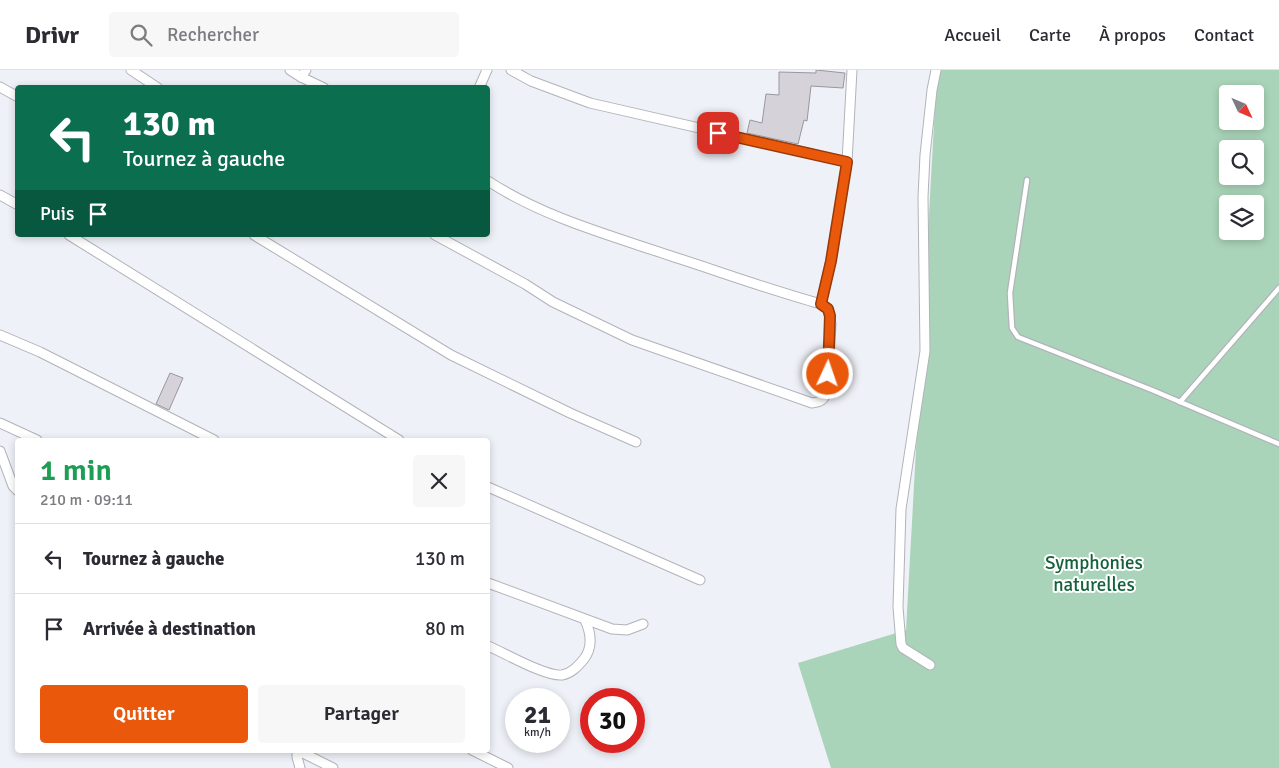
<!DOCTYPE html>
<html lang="fr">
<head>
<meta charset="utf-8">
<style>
  body { margin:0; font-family:Signika,sans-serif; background:#f7f7f7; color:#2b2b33; height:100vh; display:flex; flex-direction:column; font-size:19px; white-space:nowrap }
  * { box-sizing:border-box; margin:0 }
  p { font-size:16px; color:#7c7c81 }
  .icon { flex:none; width:28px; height:28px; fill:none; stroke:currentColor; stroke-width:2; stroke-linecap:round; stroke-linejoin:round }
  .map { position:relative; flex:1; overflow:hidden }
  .side { position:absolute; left:15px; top:368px; width:475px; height:315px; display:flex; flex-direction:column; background:#fff; border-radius:5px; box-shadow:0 2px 8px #0003 }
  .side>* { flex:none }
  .top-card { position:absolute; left:15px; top:15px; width:475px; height:152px; border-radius:5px; box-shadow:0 2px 8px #0003; background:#0b6e4f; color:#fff; overflow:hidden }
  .needle { width:32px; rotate:134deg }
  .tools { position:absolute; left:1219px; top:15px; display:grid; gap:10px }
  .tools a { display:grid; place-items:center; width:45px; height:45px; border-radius:5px; background:#fff; box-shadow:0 2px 8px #0003; font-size:25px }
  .speed { position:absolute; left:505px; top:618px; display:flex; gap:10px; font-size:25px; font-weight:700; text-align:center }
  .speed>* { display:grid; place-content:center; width:65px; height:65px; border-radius:50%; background:#fff; box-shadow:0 2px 8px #0003; line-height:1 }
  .speed small { font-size:12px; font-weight:400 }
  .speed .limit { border:8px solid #d22; background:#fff; color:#111 }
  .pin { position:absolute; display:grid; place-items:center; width:42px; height:42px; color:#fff; margin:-21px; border-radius:10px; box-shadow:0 2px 8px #0006 }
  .me { position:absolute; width:55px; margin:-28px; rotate:3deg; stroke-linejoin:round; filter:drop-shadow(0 0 4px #0008) }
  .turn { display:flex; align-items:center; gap:18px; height:105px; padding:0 25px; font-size:22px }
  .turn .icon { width:65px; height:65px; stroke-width:2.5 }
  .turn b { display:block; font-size:35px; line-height:42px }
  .then { display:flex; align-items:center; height:48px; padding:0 25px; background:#0003; gap:10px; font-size:19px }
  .round { display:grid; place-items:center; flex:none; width:52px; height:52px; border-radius:5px; background:#f7f7f7 }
  .overview { display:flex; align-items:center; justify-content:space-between; height:85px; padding:0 25px }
  h1 { font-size:30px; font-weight:600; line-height:38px; color:#1e9e55 }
  .cta { display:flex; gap:10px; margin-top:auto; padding:10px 25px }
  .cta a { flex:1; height:58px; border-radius:5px; background:#ea580c; color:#fff; font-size:20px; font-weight:600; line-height:58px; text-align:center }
  .cta a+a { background:#f7f7f7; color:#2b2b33 }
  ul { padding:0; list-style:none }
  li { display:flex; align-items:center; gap:15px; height:70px; padding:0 25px; border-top:1px solid #e1e1e2 }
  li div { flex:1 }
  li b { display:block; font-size:19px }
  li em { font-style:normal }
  header { display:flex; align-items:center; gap:30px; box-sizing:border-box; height:70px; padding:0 25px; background:#fff; border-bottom:1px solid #e1e1e2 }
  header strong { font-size:24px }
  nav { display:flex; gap:28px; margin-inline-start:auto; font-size:18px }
  .search { width:350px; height:45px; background:#f7f7f7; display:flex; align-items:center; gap:12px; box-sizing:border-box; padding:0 18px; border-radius:5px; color:#7c7c81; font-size:19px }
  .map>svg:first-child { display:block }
  .green { fill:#aad4b9; fill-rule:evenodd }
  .building { fill:#d5d2d9; stroke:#99979d }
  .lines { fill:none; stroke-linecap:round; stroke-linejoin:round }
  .service-casing { stroke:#b1b3b9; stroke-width:7 }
  .minor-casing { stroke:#b1b3b9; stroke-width:11 }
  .service { stroke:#fff; stroke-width:4.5 }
  .minor { stroke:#fff; stroke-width:9 }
  .route-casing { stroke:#983908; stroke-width:12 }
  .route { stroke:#ea580c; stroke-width:9 }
  .labels { text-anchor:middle; stroke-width:4; stroke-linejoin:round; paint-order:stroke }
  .park-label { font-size:19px; fill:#14613b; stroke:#fff }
</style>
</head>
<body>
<header>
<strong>Drivr</strong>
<div class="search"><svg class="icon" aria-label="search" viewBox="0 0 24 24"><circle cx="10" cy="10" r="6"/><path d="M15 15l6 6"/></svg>Rechercher</div>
<nav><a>Accueil</a><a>Carte</a><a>À propos</a><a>Contact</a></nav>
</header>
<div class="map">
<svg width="1279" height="698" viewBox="0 0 1279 698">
  <rect width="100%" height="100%" fill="#eff1f8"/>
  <path class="green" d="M937,0H1279V698H831L798,593L906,560ZM1228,24H1255V51H1228ZM1228,79H1255V106H1228ZM1228,134H1255V161H1228Z"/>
  <g class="building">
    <path d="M816,0L845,3L843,18L811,16L807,51L804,50L798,74L747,63L750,50L762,53L766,24L779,25V2L816,3Z"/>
    <path d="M170,303L183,308L169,340L156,334Z"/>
  </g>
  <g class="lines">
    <g class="service-casing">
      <g id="service">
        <path d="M1027,110L1010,223L1012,258L1018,267L1152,320L1279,374"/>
        <path d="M1180,332L1279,218"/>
      </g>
    </g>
    <g class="minor-casing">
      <g id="minor">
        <path d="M131,0L158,18"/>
        <path d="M290,0L301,7L306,0"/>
        <path d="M511,0L531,11L590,33L847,92"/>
        <path d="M301,7L324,18"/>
        <path d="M0,17L18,27"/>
        <path d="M479,18L487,0"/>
        <path d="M0,125L18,135"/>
        <path d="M69,165L399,370"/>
        <path d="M254,165L451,285L570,343L636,372"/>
        <path d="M435,165L525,214L553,232L632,270L812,333C821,332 824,330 827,321L831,254L828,239L821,234C770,220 721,202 671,186C609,165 543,147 488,111"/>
        <path d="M821,234L831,191L847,92L852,0"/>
        <path d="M0,265L40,282L214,370"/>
        <path d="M0,353L37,370"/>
        <path d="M0,381L13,416L18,421"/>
        <path d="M488,417L700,510"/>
        <path d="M488,513L612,559L627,560L643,554"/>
        <path d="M488,576C505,583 546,607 562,605C572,603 578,596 584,589C593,577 591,563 585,550"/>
        <path d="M930,595L903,578L901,574L898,537L901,439L925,281L923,127L925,85L932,20L936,0"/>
        <path d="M297,680L333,698"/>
        <path d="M297,680V687L300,698"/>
        <path d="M472,680L508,698"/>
      </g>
    </g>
    <use href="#service" class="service"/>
    <use href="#minor" class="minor"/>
  </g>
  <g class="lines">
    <g class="route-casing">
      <path id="route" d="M718,63L847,92L831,191L821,234L828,239L830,246L828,304"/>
    </g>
    <use href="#route" class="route"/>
  </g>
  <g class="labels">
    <g class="park-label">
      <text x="1094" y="499">Symphonies<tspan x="1094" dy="22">naturelles</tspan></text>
    </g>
  </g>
</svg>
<div class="tools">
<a><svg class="needle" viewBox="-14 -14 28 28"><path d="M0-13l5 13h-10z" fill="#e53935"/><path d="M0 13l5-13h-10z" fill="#7c7c81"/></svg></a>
<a><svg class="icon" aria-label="search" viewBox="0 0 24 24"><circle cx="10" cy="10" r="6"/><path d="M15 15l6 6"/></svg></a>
<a><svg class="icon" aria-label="layers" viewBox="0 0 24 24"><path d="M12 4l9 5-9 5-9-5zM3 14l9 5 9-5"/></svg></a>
</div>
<div class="speed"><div>21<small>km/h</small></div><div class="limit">30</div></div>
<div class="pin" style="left:718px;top:63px;background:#d93025"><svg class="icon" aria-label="arrive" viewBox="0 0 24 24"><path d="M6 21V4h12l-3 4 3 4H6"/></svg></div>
<svg class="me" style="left:828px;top:304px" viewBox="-20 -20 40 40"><circle r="17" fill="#ea580c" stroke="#fff" stroke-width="3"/><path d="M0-11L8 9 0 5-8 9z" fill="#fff"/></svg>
<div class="top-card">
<div class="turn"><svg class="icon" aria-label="left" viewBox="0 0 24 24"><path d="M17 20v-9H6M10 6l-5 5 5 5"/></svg><div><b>130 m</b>Tournez à gauche</div></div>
<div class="then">Puis<svg class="icon" aria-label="arrive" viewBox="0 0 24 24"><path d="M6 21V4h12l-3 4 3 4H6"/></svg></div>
</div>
<section class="side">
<div class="overview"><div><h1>1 min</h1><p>210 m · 09:11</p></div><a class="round"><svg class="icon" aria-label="close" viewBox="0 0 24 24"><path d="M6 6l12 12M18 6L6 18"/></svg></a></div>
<ul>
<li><svg class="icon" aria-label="left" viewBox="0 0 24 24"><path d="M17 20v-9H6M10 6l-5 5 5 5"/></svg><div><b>Tournez à gauche</b></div><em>130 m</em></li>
<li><svg class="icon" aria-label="arrive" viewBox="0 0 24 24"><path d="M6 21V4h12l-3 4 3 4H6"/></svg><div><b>Arrivée à destination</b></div><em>80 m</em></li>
</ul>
<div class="cta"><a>Quitter</a><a>Partager</a></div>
</section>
</div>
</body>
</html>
